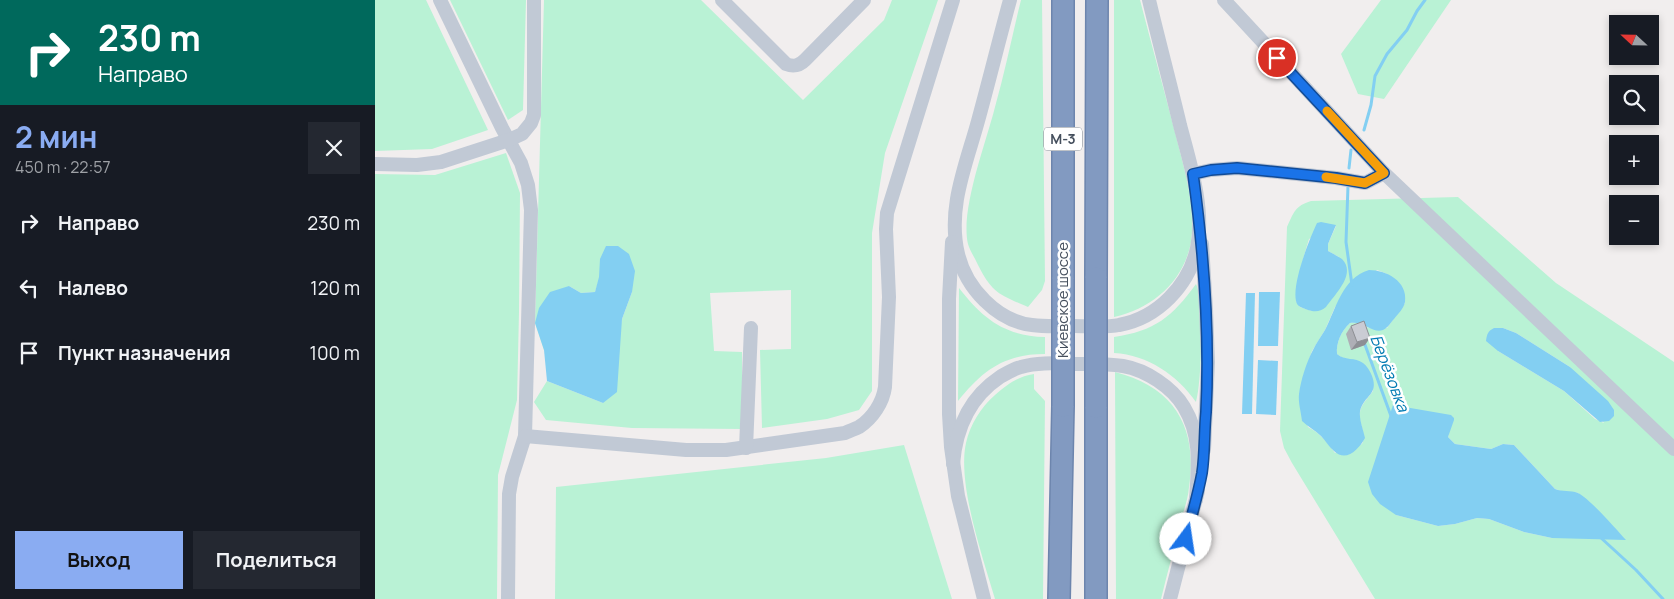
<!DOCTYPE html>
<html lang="ru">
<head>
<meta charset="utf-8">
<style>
  body { margin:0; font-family:Manrope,sans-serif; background:#242831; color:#f1f3f6; height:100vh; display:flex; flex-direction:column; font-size:19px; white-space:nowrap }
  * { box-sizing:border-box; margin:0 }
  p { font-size:16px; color:#9ea1a6 }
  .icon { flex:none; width:28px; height:28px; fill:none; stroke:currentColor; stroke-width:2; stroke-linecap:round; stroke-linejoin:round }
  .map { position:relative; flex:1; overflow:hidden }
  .details { display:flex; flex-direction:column; background:#171b24; width:375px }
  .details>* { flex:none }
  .top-card { background:#00695c; color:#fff; overflow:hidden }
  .needle { width:32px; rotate:292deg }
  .buttons { position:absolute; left:1234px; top:15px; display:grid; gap:10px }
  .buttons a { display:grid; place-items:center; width:50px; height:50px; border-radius:0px; background:#171b24; box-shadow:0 2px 8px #0003; font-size:25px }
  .pin { position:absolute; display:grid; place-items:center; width:42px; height:42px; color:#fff; margin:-21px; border:2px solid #fff; border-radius:50%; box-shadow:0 1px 5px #0007 }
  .me { position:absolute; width:55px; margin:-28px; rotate:14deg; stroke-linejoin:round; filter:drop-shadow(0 0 4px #0008) }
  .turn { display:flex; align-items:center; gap:18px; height:105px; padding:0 15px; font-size:22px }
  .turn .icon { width:65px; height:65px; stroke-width:2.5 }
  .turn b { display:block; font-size:35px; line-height:42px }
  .round { display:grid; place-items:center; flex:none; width:52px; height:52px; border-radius:0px; background:#242831 }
  .summary { display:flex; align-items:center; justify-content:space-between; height:85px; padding:0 15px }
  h1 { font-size:30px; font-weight:700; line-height:38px; color:#8aacf2 }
  .cta { display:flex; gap:10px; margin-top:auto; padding:10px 15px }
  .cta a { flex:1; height:58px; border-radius:0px; background:#8aacf2; color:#111; font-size:20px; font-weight:700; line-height:58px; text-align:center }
  .cta a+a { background:#242831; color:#f1f3f6 }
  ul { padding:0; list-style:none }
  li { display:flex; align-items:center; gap:15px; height:65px; padding:0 15px }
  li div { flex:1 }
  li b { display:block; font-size:19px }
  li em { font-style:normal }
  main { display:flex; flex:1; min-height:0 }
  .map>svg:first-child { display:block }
  .green { fill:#b9f2d5; fill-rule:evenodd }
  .water { fill:#83cff2 }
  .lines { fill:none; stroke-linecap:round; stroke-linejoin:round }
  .stream { stroke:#83cff2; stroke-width:3 }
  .highway-casing { stroke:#6d85ad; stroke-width:24 }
  .minor { stroke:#c1c9d5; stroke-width:14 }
  .highway { stroke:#829ac1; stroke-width:21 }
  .highway-bridge-casing { stroke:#6d85ad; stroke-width:24; stroke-linecap:butt }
  .highway-bridge { stroke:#829ac1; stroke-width:21 }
  .wall { fill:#aeafb6 }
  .shaded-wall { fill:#8d8f94 }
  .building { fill:#caccd4; stroke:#8d8f94 }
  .route-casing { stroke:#114b97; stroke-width:12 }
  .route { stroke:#1a73e8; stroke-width:9 }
  .slow { stroke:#f59e0b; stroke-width:9 }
  .labels { text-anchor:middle; stroke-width:5; stroke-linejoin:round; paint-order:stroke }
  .shield { fill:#fff; stroke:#7d848e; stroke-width:1 }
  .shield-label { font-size:14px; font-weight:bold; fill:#454f5d }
  .street-label { font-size:15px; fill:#454f5d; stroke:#fff }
  .water-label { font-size:16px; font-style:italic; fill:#027bb3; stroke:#fff }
</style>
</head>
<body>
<main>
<section class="details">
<div class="top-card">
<div class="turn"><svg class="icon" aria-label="right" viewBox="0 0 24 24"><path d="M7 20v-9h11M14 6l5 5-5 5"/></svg><div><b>230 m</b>Направо</div></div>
</div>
<div class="summary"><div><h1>2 мин</h1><p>450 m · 22:57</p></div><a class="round"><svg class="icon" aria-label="close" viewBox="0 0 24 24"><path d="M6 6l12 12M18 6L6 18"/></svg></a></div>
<ul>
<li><svg class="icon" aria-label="right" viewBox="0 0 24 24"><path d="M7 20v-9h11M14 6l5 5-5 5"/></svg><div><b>Направо</b></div><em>230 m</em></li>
<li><svg class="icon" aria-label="left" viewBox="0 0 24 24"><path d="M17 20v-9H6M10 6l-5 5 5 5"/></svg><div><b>Налево</b></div><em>120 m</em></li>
<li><svg class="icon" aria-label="arrive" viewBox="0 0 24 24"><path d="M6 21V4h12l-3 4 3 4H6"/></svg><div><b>Пункт назначения</b></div><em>100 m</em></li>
</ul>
<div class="cta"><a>Выход</a><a>Поделиться</a></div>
</section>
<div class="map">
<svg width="1299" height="599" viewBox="0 0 1299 599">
  <rect width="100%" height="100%" fill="#f1eeee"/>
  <g class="green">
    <path d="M0,0H51L113,130L57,149L0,151Z"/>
    <path d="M75,0H151L148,110L133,120Z"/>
    <path d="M169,0H326L428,100L509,20L517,0H563L510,153L497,233V391L484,410L452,419L387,428L385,350L416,349V290L335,293L339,351L367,352V429L257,428L171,420L159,402L172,381L228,403L247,319L257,292L225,259V277L220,292L206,293L194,286L169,350L160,323Z"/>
    <path d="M646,0H667L670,281L667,290L653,307C625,295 617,293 603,265C600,258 595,251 593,244C585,210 611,143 620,107C630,72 637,36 646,0Z"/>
    <path d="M739,0H765C777,47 790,93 802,140C810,172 821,208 816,242C809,281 777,309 739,317Z"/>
    <path d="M1006,0H1076L1009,99L983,94L966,54Z"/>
    <path d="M131,153L145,193L144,312L142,400L123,475L122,599H0V174L60,175Z"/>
    <path d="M1083,197L1181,283L1299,362V599H1000L917,463L909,448L905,431L912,227C919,212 920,206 936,201ZM961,226L953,244V251L964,257L937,311L925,307L921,301C922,279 928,259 934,239ZM1002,270C1022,276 1023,285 1030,303L1012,328C1007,328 999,329 995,328C987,326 985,322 975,323C966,331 961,343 962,354C967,359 971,358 977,360C994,363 996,376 998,391C994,397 986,404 985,412C983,424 992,433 987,444L960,453C952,442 945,433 933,427L924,396L929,374L937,351L950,330L960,307ZM1128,328L1141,333L1195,367L1229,423L1220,419L1189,391L1123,351ZM1074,433L1073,437L1080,444L1116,449L1128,444L1139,445L1180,489L1186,491L1204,493L1177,538L1149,532L1114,519L1102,518L1080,524L1063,526L1021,515Z"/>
    <path d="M821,284C829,301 827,383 821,402C802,375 773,355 739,353V337C780,331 797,317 821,284Z"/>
    <path d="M584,288C608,319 630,336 670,337V354C629,354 608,370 583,401Z"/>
    <path d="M740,372C799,387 823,427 814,487C813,500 808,512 805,524C799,549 792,574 786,599H741Z"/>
    <path d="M659,374V389L670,401L668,599H620C608,558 582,484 591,443C595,425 606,407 620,395C634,383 642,377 659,374Z"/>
    <path d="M529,445L577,599H180L181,487L451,458Z"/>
  </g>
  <g class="water">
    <path d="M946,222L961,225L953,244V251C958,254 963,256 967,259C982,274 959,295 951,307C945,312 940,312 933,310C928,308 922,307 921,301C917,283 934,240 942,223Z"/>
    <path d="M231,246H243L254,254L260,271L257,292L247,319L242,392L228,403L172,381L169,350L160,323L164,308L175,292L194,286L206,293L220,292L224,277L225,259Z"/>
    <path d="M994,270C1011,270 1033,281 1030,302C1029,308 1023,314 1019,319C1016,322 1013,328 1008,330C998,334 989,321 975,323C966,331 961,343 962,354C970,361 980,357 988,363C992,366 995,371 997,376C1004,395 989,395 985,411C984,419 988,429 990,438C984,449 971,463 959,451C954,447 951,441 946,436C940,430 933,427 927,421C926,412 923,402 924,394C926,380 931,363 938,350C941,343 946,337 950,330C961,309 967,278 994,270Z"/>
    <path d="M884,292H905L903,346H883Z"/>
    <path d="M871,293H880L877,414H867Z"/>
    <path d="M1119,328H1128L1141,333L1195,367L1233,401L1239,410V416L1234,421L1225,422L1189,391L1123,351L1111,341C1112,334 1113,331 1119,328Z"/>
    <path d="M883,360L903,361L901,415L881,414Z"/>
    <path d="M1018,405L1076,415L1079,418V420L1073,437L1080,444L1116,449L1128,444L1139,445L1180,489C1188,492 1195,490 1203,493C1214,498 1241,529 1251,540L1177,538L1149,532L1114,519L1102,518L1080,524L1063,526L1021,515L1005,504L997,494L993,482Z"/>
  </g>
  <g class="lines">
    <g class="stream">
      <path d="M989,130L996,105L1000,76L1012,54L1032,30L1042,11L1050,0"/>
      <path d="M974,168L976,150"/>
      <path d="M973,186L971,242L977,285"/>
      <path d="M989,342L1016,416"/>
      <path d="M1225,537L1261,570L1288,599"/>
    </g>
    <g class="highway-casing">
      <g id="highway">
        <path d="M721,278L722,0"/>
        <path d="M688,279V0"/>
        <path d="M684,599L688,406"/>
        <path d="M721,599V407"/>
      </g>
    </g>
    <g class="minor">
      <path d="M65,0L127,128L146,163L153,185L156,210L150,436L137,477L134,494L133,599"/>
      <path d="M347,0L411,64C419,67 424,66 430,60L489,0"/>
      <path d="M635,0C624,40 614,81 603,121C591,165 572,208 583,254C591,288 622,321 657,325C671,327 685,326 699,326C713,326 730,328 744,325C783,318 814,285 822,248C830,209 815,163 805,125C795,83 784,42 774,0"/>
      <path d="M849,0L1009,173"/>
      <path d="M0,164L42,165L66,162L134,140L147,134L156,123L159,115V0"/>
      <path d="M818,174L836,170L862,168L961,178L990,183L1009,173L1299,449"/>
      <path d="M577,242L574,299V414L576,447L583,496L609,599"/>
      <path d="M827,244L831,309L833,362L829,450"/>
      <path d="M150,436L311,450H351L470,433C474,431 480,429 484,427C498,418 508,402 510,387L514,297L511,229L512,213L578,0"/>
      <path d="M371,448L376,328"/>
      <path d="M578,464C581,428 595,397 625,377C632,373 638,369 646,367C666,361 689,364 710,364C723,364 735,364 748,366C771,370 797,387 809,407C827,437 823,467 821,500"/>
      <path d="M795,599L823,491"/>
    </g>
    <use href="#highway" class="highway"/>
    <g class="highway-bridge-casing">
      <g id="highway-bridge">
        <path d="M721,278V407"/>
        <path d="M688,406V279"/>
      </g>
    </g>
    <use href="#highway-bridge" class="highway-bridge"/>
  </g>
  <path class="wall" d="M976,326L990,345L976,350L971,334Z"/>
  <path class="shaded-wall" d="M995,338L990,345L976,350L982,342Z"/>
  <path class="building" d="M989,321L995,338L982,342L976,326Z"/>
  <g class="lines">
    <g class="route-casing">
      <path id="route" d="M811,539C816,517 823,495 827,473C830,453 829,433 831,412C835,332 829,254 818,174L836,170L862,168L961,178L990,183L1009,173L902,58"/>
    </g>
    <use href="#route" class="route"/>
    <path class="slow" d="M951,177L990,183L1009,173L952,111"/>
  </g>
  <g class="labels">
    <rect class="shield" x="669" y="127.5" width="38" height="23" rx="4"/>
    <g class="shield-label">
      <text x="688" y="144">М-3</text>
    </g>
    <g class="street-label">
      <text transform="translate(688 300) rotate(-90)" y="5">Киевское шоссе</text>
    </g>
    <g class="water-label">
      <text transform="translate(1015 373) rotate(69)" y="6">Берёзовка</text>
    </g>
  </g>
</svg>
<div class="buttons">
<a><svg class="needle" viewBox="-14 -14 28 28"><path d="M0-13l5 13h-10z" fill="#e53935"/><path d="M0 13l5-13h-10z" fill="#9ea1a6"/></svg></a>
<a><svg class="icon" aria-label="search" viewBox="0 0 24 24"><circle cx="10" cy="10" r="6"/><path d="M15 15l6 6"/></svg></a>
<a>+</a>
<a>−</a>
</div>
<div class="pin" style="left:902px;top:58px;background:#d93025"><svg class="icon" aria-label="arrive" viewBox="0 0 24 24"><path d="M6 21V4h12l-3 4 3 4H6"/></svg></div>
<svg class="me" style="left:811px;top:539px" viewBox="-20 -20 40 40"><circle r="19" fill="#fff"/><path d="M0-13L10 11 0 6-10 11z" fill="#1a73e8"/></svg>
</div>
</main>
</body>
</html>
